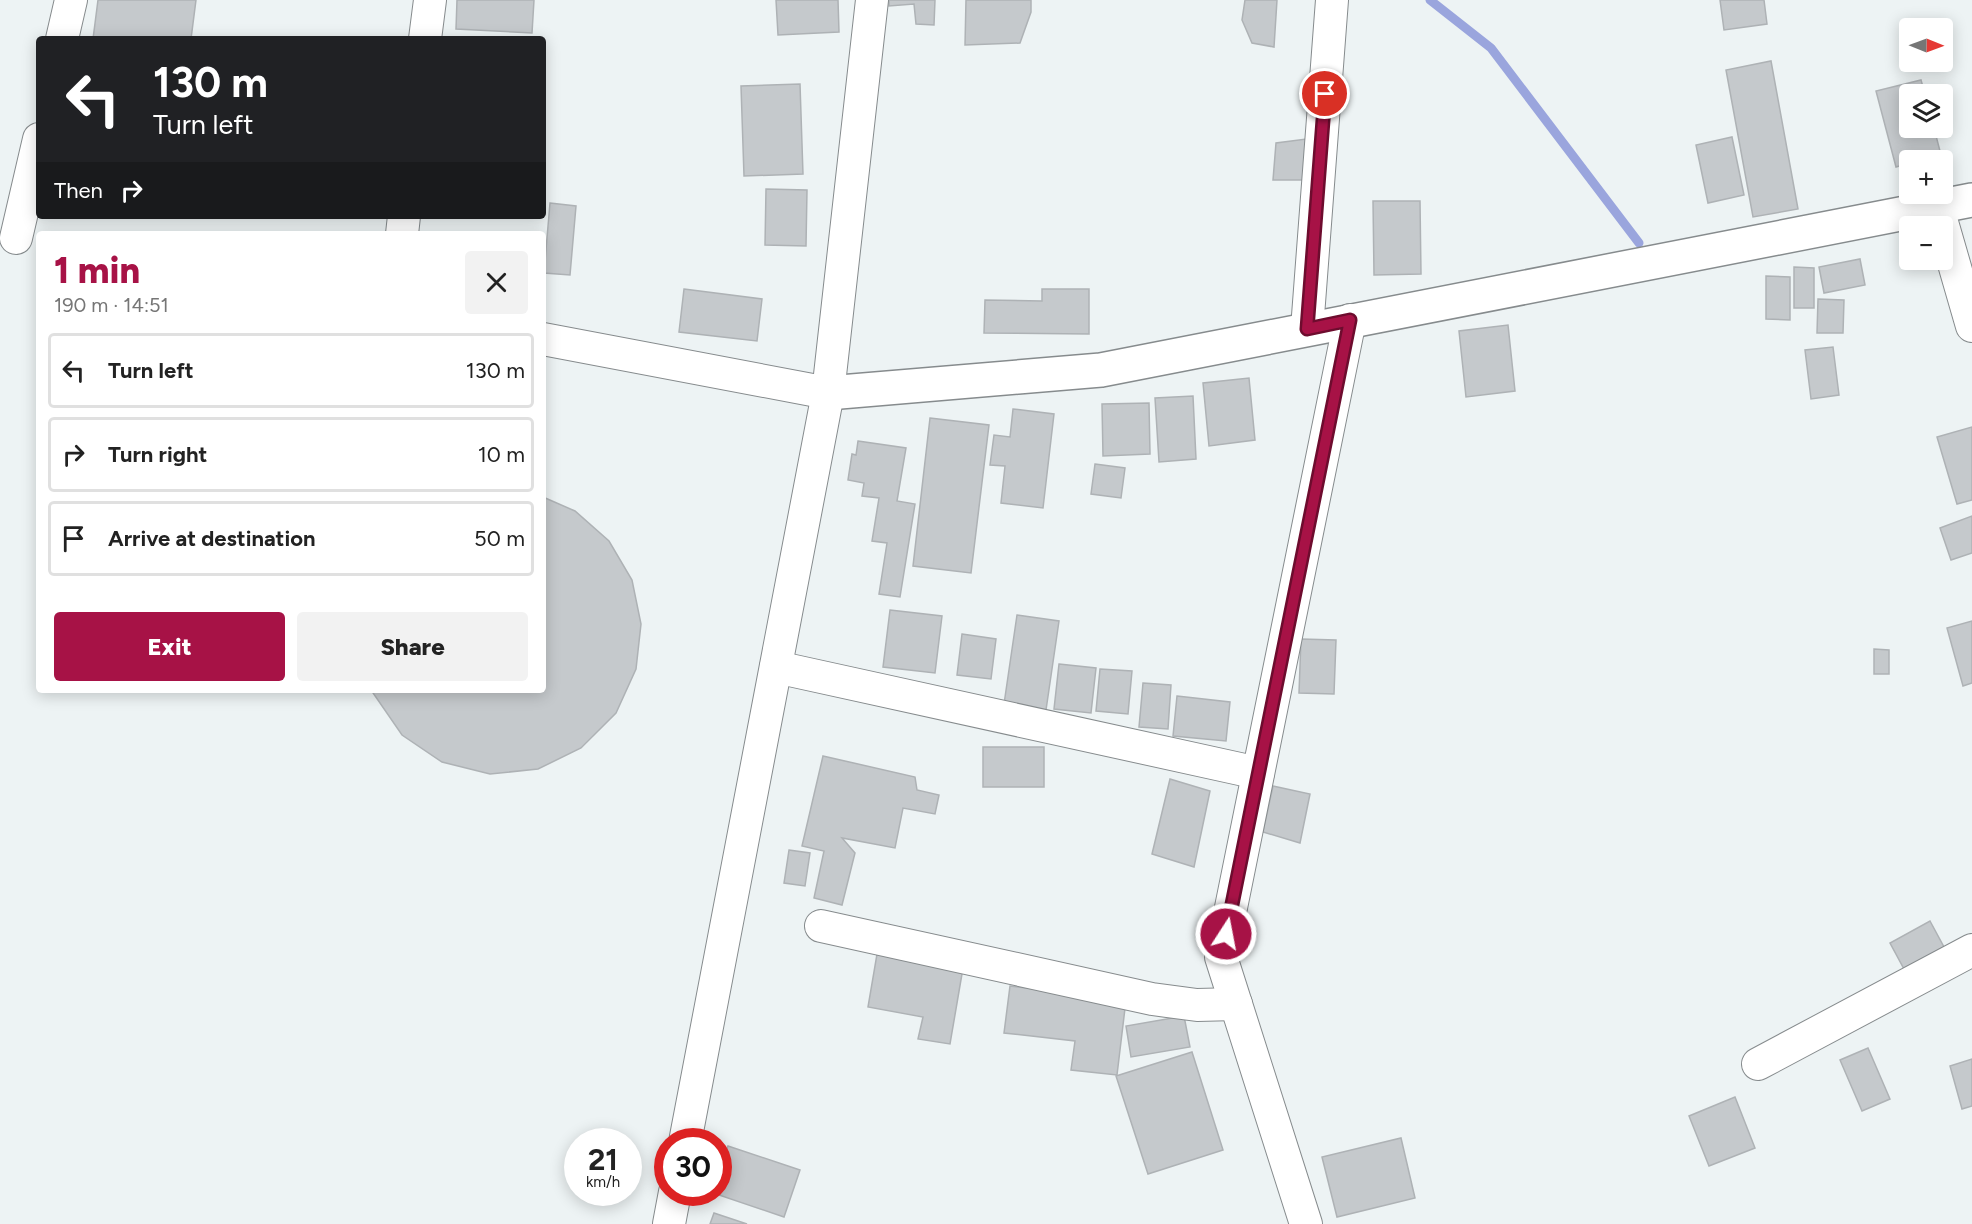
<!DOCTYPE html>
<html lang="en">
<head>
<meta charset="utf-8">
<style>
  body { margin:0; font-family:Figtree,sans-serif; background:#f2f2f2; color:#222; height:100vh; display:flex; flex-direction:column; font-size:22px; white-space:nowrap }
  * { box-sizing:border-box; margin:0 }
  p { font-size:20px; color:#767676 }
  .icon { flex:none; width:33px; height:33px; fill:none; stroke:currentColor; stroke-width:2; stroke-linecap:round; stroke-linejoin:round }
  .map { position:relative; flex:1; overflow:hidden }
  .side { position:absolute; left:36px; top:231px; width:510px; height:462px; display:flex; flex-direction:column; background:#fff; border-radius:6px; box-shadow:0 3px 15px #0003 }
  .side>* { flex:none }
  .banner { position:absolute; left:36px; top:36px; width:510px; height:183px; border-radius:6px; box-shadow:0 3px 15px #0003; background:#202124; color:#fff; overflow:hidden }
  .needle { width:39px; rotate:91deg }
  .fabs { position:absolute; left:1899px; top:18px; display:grid; gap:12px }
  .fabs a { display:grid; place-items:center; width:54px; height:54px; border-radius:6px; background:#fff; box-shadow:0 3px 15px #0003; font-size:30px }
  .speed { position:absolute; left:564px; top:1128px; display:flex; gap:12px; font-size:30px; font-weight:700; text-align:center }
  .speed>* { display:grid; place-content:center; width:78px; height:78px; border-radius:50%; background:#fff; box-shadow:0 3px 15px #0003; line-height:1 }
  .speed small { font-size:15px; font-weight:400 }
  .speed .limit { border:9px solid #d22; background:#fff; color:#111 }
  .pin { position:absolute; display:grid; place-items:center; width:51px; height:51px; color:#fff; margin:-26px; border:3px solid #fff; border-radius:50%; box-shadow:0 2px 6px #0007 }
  .me { position:absolute; width:66px; margin:-33px; rotate:11deg; stroke-linejoin:round; filter:drop-shadow(0 0 4px #0008) }
  .turn { display:flex; align-items:center; gap:21px; height:126px; padding:0 18px; font-size:27px }
  .turn .icon { width:78px; height:78px; stroke-width:2.5 }
  .turn b { display:block; font-size:42px; line-height:51px }
  .then { display:flex; align-items:center; height:57px; padding:0 18px; background:#0003; gap:12px; font-size:22px }
  .round { display:grid; place-items:center; flex:none; width:63px; height:63px; border-radius:6px; background:#f2f2f2 }
  .head { display:flex; align-items:center; justify-content:space-between; height:102px; padding:0 18px }
  h1 { font-size:36px; font-weight:800; line-height:45px; color:#a71246 }
  .action { display:flex; gap:12px; margin-top:auto; padding:12px 18px }
  .action a { flex:1; height:69px; border-radius:6px; background:#a71246; color:#fff; font-size:24px; font-weight:800; line-height:69px; text-align:center }
  .action a+a { background:#f2f2f2; color:#222 }
  ul { padding:0; list-style:none }
  li { display:flex; align-items:center; gap:18px; height:75px; margin:0 12px 9px; padding:0 6px; border:3px solid #e0e0e0; border-radius:6px }
  li div { flex:1 }
  li b { display:block; font-size:22px }
  li em { font-style:normal }
  .map>svg:first-child { display:block }
  .lines { fill:none; stroke-linecap:round; stroke-linejoin:round }
  .stream { stroke:#9aa5dd; stroke-width:9 }
  .building { fill:#c5c9cc; stroke:#aeb2b5; stroke-width:1.5 }
  .street-casing { stroke:#868b8d; stroke-width:34 }
  .secondary-casing { stroke:#868b8d; stroke-width:36 }
  .street { stroke:#fff; stroke-width:32 }
  .secondary { stroke:#fff; stroke-width:33 }
  .route-casing { stroke:#6d0c2e; stroke-width:15 }
  .route { stroke:#a71246; stroke-width:10 }
</style>
</head>
<body>
<div class="map">
<svg width="1972" height="1224" viewBox="0 0 1972 1224">
  <rect width="100%" height="100%" fill="#edf3f4"/>
  <g class="lines">
    <path class="stream" d="M1430,0L1491,48L1639,243"/>
  </g>
  <g class="building">
    <path d="M98,0H196L191,39H93Z"/>
    <path d="M457,0H534L532,33L456,29Z"/>
    <path d="M776,0H838L839,32L778,35Z"/>
    <path d="M889,0H935L934,25L916,24L914,4L889,6Z"/>
    <path d="M966,0H1031V12L1020,43L965,45Z"/>
    <path d="M1245,0H1277L1274,47L1252,43L1242,20Z"/>
    <path d="M1720,0H1764L1767,24L1724,30Z"/>
    <path d="M1771,61L1798,209L1753,217L1726,70Z"/>
    <path d="M1921,80L1925,94H1910V128H1934L1941,155L1910,160V163L1896,167L1876,91Z"/>
    <path d="M800,84L803,174L744,176L741,86Z"/>
    <path d="M1732,137L1744,195L1708,203L1696,145Z"/>
    <path d="M1314,138L1313,180H1273L1276,143Z"/>
    <path d="M766,189L807,190L806,246L765,245Z"/>
    <path d="M1373,201H1420L1421,274L1374,275Z"/>
    <path d="M550,203L576,206L570,275L544,273Z"/>
    <path d="M1860,259L1865,285L1824,293L1819,267Z"/>
    <path d="M1794,267L1814,268V308H1794Z"/>
    <path d="M1766,276L1790,277V320L1766,319Z"/>
    <path d="M684,289L762,299L757,341L679,332Z"/>
    <path d="M1042,289H1089V334L984,333L985,300L1042,301Z"/>
    <path d="M1818,299L1844,300L1843,333H1817Z"/>
    <path d="M1508,325L1515,391L1466,397L1459,331Z"/>
    <path d="M1833,347L1839,395L1811,399L1805,350Z"/>
    <path d="M1249,378L1255,440L1209,446L1203,383Z"/>
    <path d="M1193,396L1196,459L1159,462L1155,398Z"/>
    <path d="M1149,403L1150,454L1103,456L1102,404Z"/>
    <path d="M1013,409L1054,414L1043,508L1001,503L1005,466L990,465L994,435L1010,437Z"/>
    <path d="M930,418L989,425L971,573L913,566Z"/>
    <path d="M1972,427V500L1957,504L1937,437Z"/>
    <path d="M858,441L906,448L897,501L915,504L900,597L879,594L887,543L872,541L879,498L862,496L864,483L848,480L852,454L856,455Z"/>
    <path d="M1095,464L1125,468L1121,498L1091,494Z"/>
    <path d="M543,497L575,511L609,541L632,580L641,624L636,669L616,713L581,748L538,769L490,774L442,762L402,735L371,690H543Z"/>
    <path d="M1972,516V553L1951,560L1940,528Z"/>
    <path d="M890,610L942,616L935,673L883,667Z"/>
    <path d="M1017,615L1059,621L1046,710L1004,704Z"/>
    <path d="M1972,621V683L1963,686L1947,628Z"/>
    <path d="M962,634L996,639L991,679L957,675Z"/>
    <path d="M1301,639L1336,640L1334,694L1299,693Z"/>
    <path d="M1874,649L1889,650V674H1874Z"/>
    <path d="M1059,664L1096,668L1091,713L1054,709Z"/>
    <path d="M1100,669L1132,671L1128,714L1096,711Z"/>
    <path d="M1143,683L1171,685L1168,729L1139,727Z"/>
    <path d="M1177,696L1230,702L1226,741L1173,736Z"/>
    <rect x="983" y="747" width="61" height="40"/>
    <path d="M823,756L915,777L917,790L939,795L935,814L903,808L895,848L842,838L855,853L842,905L814,898L824,851L802,846Z"/>
    <path d="M1170,779L1210,791L1194,867L1152,854Z"/>
    <path d="M1273,786L1310,794L1300,843L1263,832Z"/>
    <path d="M789,850L810,853L805,886L784,883Z"/>
    <path d="M1930,921L1944,947L1904,969L1890,943Z"/>
    <path d="M877,954L963,968L950,1044L918,1039L923,1017L868,1007Z"/>
    <path d="M1010,986L1126,1000L1117,1075L1071,1070L1075,1041L1004,1033Z"/>
    <path d="M1184,1016L1190,1047L1131,1057L1126,1026Z"/>
    <path d="M1868,1048L1890,1099L1862,1111L1840,1060Z"/>
    <path d="M1192,1052L1223,1150L1148,1174L1116,1076Z"/>
    <path d="M1972,1059V1106L1962,1109L1950,1066Z"/>
    <path d="M1735,1097L1755,1148L1709,1166L1689,1116Z"/>
    <path d="M1401,1138L1415,1198L1337,1217L1322,1157Z"/>
    <path d="M728,1146L800,1170L784,1217L713,1193L718,1192V1175Z"/>
    <path d="M714,1213L747,1224H710Z"/>
  </g>
  <g class="lines">
    <g class="street-casing">
      <g id="street">
        <path d="M62,39L71,0"/>
        <path d="M425,39L430,0"/>
        <path d="M1937,205L1972,326"/>
        <path d="M402,234L404,216"/>
        <path d="M16,238L39,139"/>
        <path d="M1307,329L1332,0"/>
        <path d="M543,339L828,393"/>
        <path d="M776,667L1258,773"/>
        <path d="M821,926L1152,999L1197,1005L1236,1004"/>
        <path d="M1758,1064L1972,950"/>
        <path d="M685,1142L828,393L872,0"/>
        <path d="M669,1224L675,1192"/>
        <path d="M1306,1224L1221,957L1350,320"/>
      </g>
    </g>
    <g class="secondary-casing">
      <path id="secondary" d="M828,393L1101,370L1972,200"/>
    </g>
    <use href="#street" class="street"/>
    <use href="#secondary" class="secondary"/>
  </g>
  <g class="lines">
    <g class="route-casing">
      <path id="route" d="M1226,934L1350,320L1307,329L1325,94"/>
    </g>
    <use href="#route" class="route"/>
  </g>
</svg>
<div class="fabs">
<a><svg class="needle" viewBox="-14 -14 28 28"><path d="M0-13l5 13h-10z" fill="#e53935"/><path d="M0 13l5-13h-10z" fill="#767676"/></svg></a>
<a><svg class="icon" aria-label="layers" viewBox="0 0 24 24"><path d="M12 4l9 5-9 5-9-5zM3 14l9 5 9-5"/></svg></a>
<a>+</a>
<a>−</a>
</div>
<div class="speed"><div>21<small>km/h</small></div><div class="limit">30</div></div>
<div class="pin" style="left:1325px;top:94px;background:#d93025"><svg class="icon" aria-label="arrive" viewBox="0 0 24 24"><path d="M6 21V4h12l-3 4 3 4H6"/></svg></div>
<svg class="me" style="left:1226px;top:934px" viewBox="-20 -20 40 40"><circle r="17" fill="#a71246" stroke="#fff" stroke-width="3"/><path d="M0-11L8 9 0 5-8 9z" fill="#fff"/></svg>
<div class="banner">
<div class="turn"><svg class="icon" aria-label="left" viewBox="0 0 24 24"><path d="M17 20v-9H6M10 6l-5 5 5 5"/></svg><div><b>130 m</b>Turn left</div></div>
<div class="then">Then<svg class="icon" aria-label="right" viewBox="0 0 24 24"><path d="M7 20v-9h11M14 6l5 5-5 5"/></svg></div>
</div>
<section class="side">
<div class="head"><div><h1>1 min</h1><p>190 m · 14:51</p></div><a class="round"><svg class="icon" aria-label="close" viewBox="0 0 24 24"><path d="M6 6l12 12M18 6L6 18"/></svg></a></div>
<ul>
<li><svg class="icon" aria-label="left" viewBox="0 0 24 24"><path d="M17 20v-9H6M10 6l-5 5 5 5"/></svg><div><b>Turn left</b></div><em>130 m</em></li>
<li><svg class="icon" aria-label="right" viewBox="0 0 24 24"><path d="M7 20v-9h11M14 6l5 5-5 5"/></svg><div><b>Turn right</b></div><em>10 m</em></li>
<li><svg class="icon" aria-label="arrive" viewBox="0 0 24 24"><path d="M6 21V4h12l-3 4 3 4H6"/></svg><div><b>Arrive at destination</b></div><em>50 m</em></li>
</ul>
<div class="action"><a>Exit</a><a>Share</a></div>
</section>
</div>
</body>
</html>
